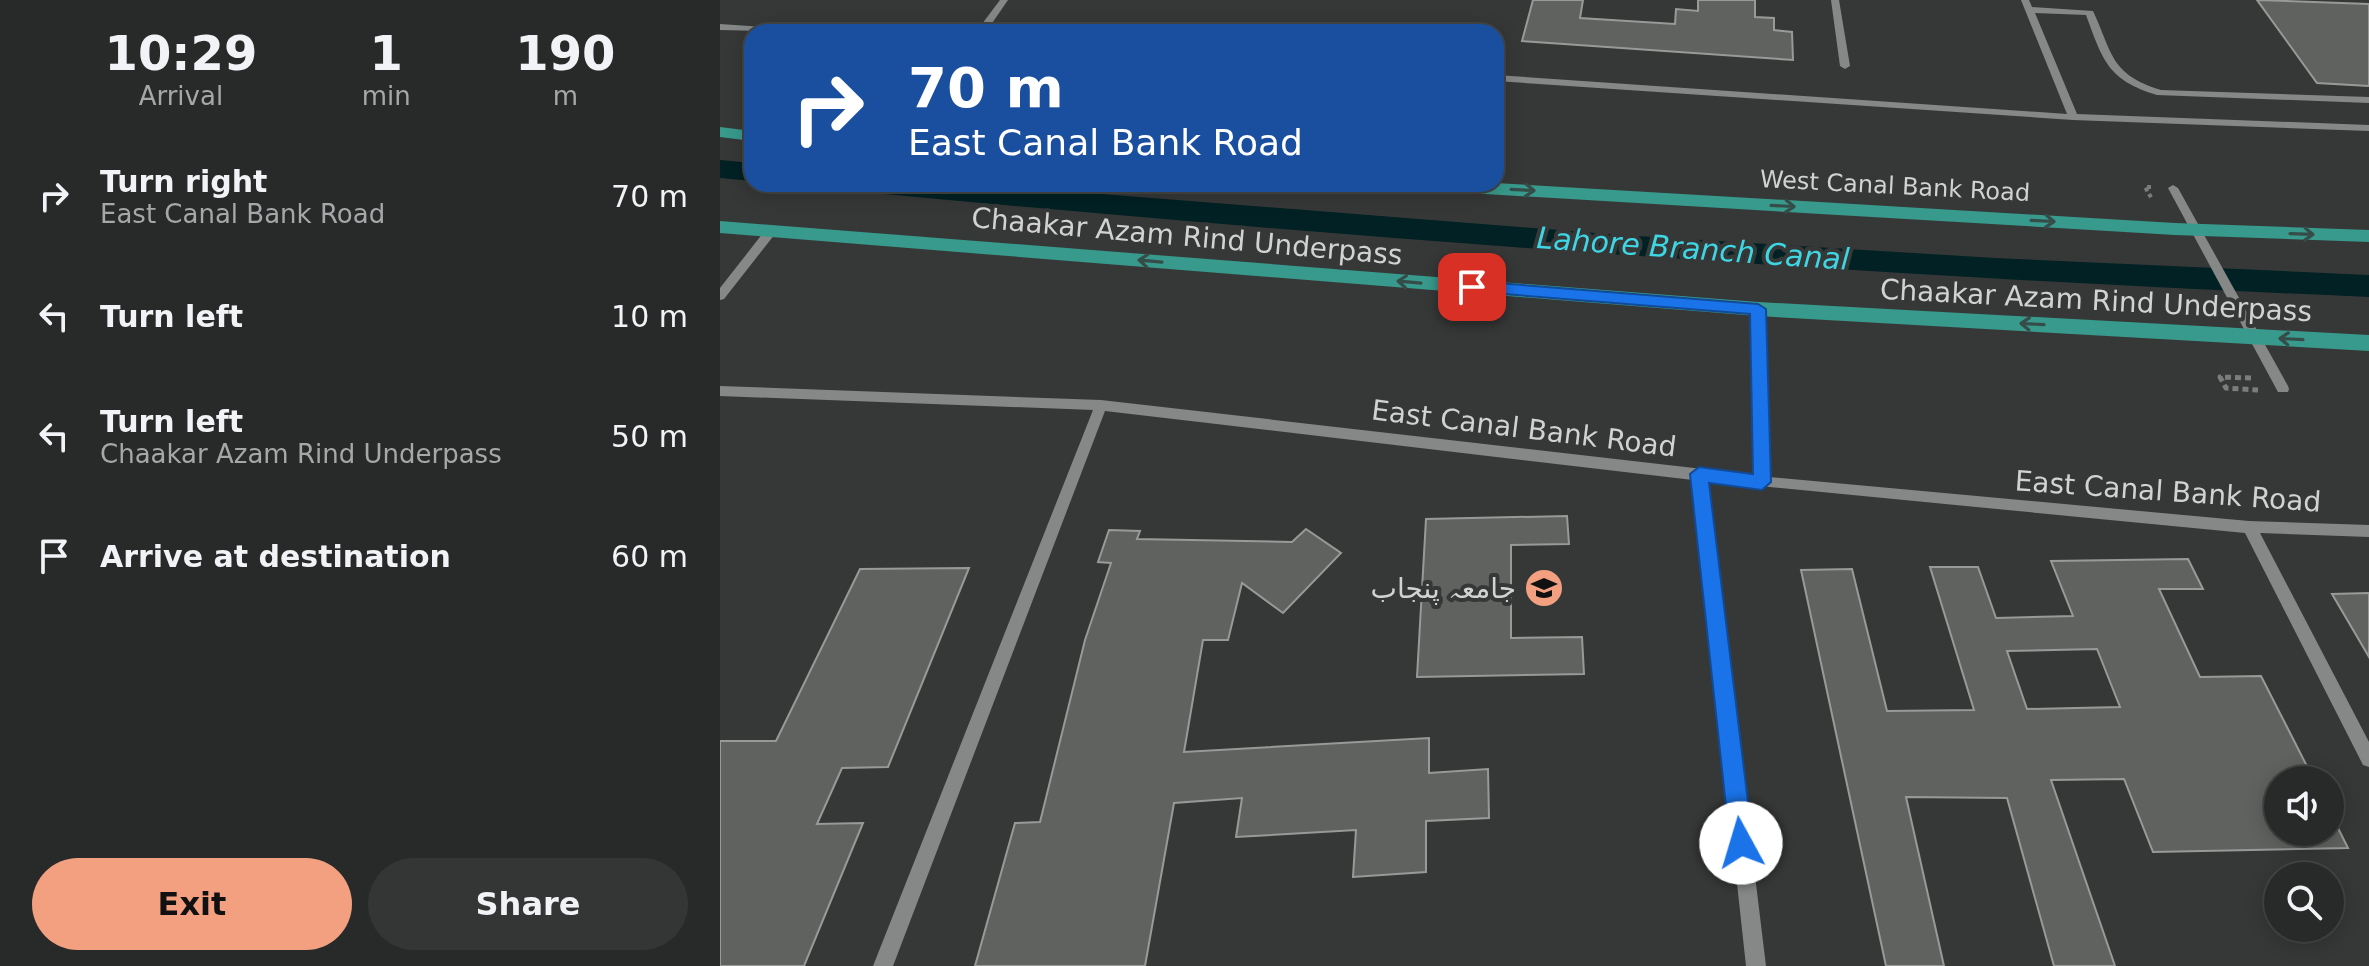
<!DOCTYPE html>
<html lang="en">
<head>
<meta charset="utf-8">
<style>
  body { margin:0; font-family:"DejaVu Sans","Noto Naskh Arabic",sans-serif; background:#343635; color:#f1f3f6; height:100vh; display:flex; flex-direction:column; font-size:30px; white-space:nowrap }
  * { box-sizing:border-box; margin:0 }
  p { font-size:26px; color:#a5a7a8 }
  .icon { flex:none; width:44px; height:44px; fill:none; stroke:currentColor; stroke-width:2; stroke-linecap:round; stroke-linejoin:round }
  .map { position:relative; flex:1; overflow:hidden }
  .side { display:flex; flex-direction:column; background:#282a29; width:720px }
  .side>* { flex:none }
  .guide { position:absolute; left:24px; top:24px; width:760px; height:168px; border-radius:24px; box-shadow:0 4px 20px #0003,0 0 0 2px #444646; background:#1a4fa0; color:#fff; overflow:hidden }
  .tools { position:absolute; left:1544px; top:766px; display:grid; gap:16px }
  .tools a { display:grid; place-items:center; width:80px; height:80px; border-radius:50%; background:#282a29; box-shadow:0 4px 20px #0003,0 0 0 2px #444646; font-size:40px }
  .pin { position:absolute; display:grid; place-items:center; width:68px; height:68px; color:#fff; margin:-34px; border-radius:16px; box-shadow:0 4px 12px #0006 }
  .me { position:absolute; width:88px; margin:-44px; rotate:354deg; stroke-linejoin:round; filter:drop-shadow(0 0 6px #0008) }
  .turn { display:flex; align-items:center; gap:28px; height:168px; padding:0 32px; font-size:36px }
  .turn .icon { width:104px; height:104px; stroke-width:2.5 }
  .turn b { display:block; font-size:56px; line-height:68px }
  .eta { display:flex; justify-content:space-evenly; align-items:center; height:136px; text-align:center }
  .eta b { font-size:48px; font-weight:800; line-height:56px }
  .cta { display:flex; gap:16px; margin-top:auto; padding:16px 32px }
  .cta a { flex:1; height:92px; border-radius:48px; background:#f2a07f; color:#111; font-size:32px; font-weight:800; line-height:92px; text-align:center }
  .cta a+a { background:#343635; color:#f1f3f6 }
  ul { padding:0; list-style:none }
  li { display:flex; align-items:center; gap:24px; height:120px; padding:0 32px }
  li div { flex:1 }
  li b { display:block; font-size:30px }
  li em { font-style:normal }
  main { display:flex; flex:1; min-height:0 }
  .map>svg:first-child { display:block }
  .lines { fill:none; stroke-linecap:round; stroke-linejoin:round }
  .canal { fill:#012124; fill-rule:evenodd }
  .building { fill:#60625f; stroke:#999a98; stroke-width:2; fill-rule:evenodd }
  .path-far1 { stroke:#7b7d7c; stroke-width:4; stroke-dasharray:4 3; stroke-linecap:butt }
  .path { stroke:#7b7d7c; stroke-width:5; stroke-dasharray:6 4; stroke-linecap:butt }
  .minor { fill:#858886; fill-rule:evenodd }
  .highway { fill:#389a8c; fill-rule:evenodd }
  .oneway { stroke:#364c48 }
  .route { fill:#1a73e8; stroke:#114b97; stroke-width:2 }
  .labels { text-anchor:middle; stroke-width:8; stroke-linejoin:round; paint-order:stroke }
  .far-street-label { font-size:24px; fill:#d1d2d1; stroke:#363837 }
  .street-label { font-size:28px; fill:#d1d2d1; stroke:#363837 }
  .poi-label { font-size:28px; fill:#d1d2d1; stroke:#363837; text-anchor:end }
  .water-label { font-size:30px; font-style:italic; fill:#3ed6e4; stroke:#363837 }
</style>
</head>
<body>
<main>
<section class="side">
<div class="eta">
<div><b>10:29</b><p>Arrival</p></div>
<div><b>1</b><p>min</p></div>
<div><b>190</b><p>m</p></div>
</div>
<ul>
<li><svg class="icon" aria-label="right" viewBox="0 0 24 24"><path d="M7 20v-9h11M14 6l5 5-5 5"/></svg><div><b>Turn right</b><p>East Canal Bank Road</p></div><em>70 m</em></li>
<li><svg class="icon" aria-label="left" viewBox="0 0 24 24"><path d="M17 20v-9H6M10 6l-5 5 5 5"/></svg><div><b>Turn left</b></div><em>10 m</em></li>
<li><svg class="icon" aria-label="left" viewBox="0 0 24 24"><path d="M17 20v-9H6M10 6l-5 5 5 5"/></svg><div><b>Turn left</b><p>Chaakar Azam Rind Underpass</p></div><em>50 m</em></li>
<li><svg class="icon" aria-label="arrive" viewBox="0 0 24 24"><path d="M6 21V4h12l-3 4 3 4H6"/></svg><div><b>Arrive at destination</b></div><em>60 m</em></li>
</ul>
<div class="cta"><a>Exit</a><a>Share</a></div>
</section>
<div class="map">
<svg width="1649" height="966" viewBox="0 0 1649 966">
  <rect width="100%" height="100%" fill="#363837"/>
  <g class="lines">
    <g class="canal">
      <path d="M0,160L32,163V181L0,178Z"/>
      <path d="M139,184H256L901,235L1275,258L1649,275V297C1150,276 652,240 154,193L144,190Z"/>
    </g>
  </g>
  <g class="building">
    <path d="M813,0H863L860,18L955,24L956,9L978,11V0H1035V17L1054,18V30L1072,32L1073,60L802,41Z"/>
    <path d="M1537,0L1649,4V86L1597,83Z"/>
    <path d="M847,516L849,544L791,545V638L862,637L864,674L697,677L706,519Z"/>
    <path d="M586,529L621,553L563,613L522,583L508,640H483L464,752L709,738V773L768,769L769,818L706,821V872L633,877L636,830L516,837L522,798L454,803L425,966H255L295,823L320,822L365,640L391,563L378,562L389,530L420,531L417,539L572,542Z"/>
    <path d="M1468,559L1483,589H1439L1480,677L1541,676L1594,780H1558V832H1610V812L1628,848L1433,852L1404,779L1331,780L1395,966H1334L1287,798L1186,797L1224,966H1166L1081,570L1132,569L1167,711L1254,710L1210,567H1258L1276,618L1353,616L1331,561ZM1377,649L1400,707L1307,709L1287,651Z"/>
    <path d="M249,568L168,767L122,768L97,824L143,823L84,966H0V741H56L140,569Z"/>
    <path d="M1649,593V657L1612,594Z"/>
  </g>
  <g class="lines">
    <path class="path-far1" d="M1431,187H1425L1432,199"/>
    <path class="path" d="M1531,378L1500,377L1506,388L1538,390"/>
    <g class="minor">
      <path d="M280,0H288L266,32H256Z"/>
      <path d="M1111,0H1119L1130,66L1125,69L1120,66Z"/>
      <path d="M1301,0H1309L1312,7L1373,11C1393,54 1390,74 1441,90L1649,97V103L1437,95C1388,80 1383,61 1366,15L1315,13L1357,114L1649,125V131L1353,120L776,81V75L1347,114Z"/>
      <path d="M0,24L74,29L79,32L0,30Z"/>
      <path d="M1453,185L1458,188L1568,386L1569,389L1568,392H1558L1448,188Z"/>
      <path d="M51,227L55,228V234L4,299L0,300V288L47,228Z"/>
      <path d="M1038,305L1044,309L1049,477L1529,521L1649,525V537L1540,533L1649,742V767L1643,765L1525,533L987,481L1046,966H1026L973,480L385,411L173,966H153L373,410L0,396V386L381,400L1035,475L1032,309Z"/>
    </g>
    <g class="highway">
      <path d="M0,127L32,131V141L0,137Z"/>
      <path d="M776,183L1455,223L1649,230V242L1455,235L698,190L689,184Z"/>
      <path d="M0,221L1038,302L1649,335V351L1038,316L0,233Z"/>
    </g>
  </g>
  <defs><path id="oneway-shaft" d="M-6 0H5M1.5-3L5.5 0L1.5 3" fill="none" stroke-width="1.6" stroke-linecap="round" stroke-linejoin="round" transform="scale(2)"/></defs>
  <g class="oneway">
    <use href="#oneway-shaft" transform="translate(803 190) rotate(3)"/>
    <use href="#oneway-shaft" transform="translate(1063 206) rotate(3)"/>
    <use href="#oneway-shaft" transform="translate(1323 221) rotate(3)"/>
    <use href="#oneway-shaft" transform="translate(1582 234) rotate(2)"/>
    <use href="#oneway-shaft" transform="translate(430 261) rotate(-175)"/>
    <use href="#oneway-shaft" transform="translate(689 282) rotate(-175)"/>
    <use href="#oneway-shaft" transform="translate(1312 324) rotate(-177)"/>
    <use href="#oneway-shaft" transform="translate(1571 339) rotate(-177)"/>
  </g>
  <path class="route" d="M752,281L1038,304L1046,309L1051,482L1042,490L989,483L1033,843L1030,851L1021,855L1013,851L1010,843L970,474L979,467L1033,474L1030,314L746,291V283Z"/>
  <defs>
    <g id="university-disc" transform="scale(2)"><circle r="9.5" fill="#f2a07f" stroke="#363837"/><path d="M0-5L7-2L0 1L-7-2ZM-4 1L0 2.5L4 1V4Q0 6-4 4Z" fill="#111"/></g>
  </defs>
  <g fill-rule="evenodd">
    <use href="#university-disc" x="824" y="588"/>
  </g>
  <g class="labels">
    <g class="far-street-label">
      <text transform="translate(1175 186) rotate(3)" y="8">West Canal Bank Road</text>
    </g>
    <g class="street-label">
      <text transform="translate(467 236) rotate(5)" y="10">Chaakar Azam Rind Underpass</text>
      <text transform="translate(1376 300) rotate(3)" y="10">Chaakar Azam Rind Underpass</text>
      <text transform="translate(804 428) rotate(7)" y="10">East Canal Bank Road</text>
      <text transform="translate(1448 491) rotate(4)" y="10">East Canal Bank Road</text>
    </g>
    <g class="poi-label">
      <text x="796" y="598">جامعہ پنجاب</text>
    </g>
    <g class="water-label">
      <text transform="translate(973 249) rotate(4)" y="10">Lahore Branch Canal</text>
    </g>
  </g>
</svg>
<div class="tools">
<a><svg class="icon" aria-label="sound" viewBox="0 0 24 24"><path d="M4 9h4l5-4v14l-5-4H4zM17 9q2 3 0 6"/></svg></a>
<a><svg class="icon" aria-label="search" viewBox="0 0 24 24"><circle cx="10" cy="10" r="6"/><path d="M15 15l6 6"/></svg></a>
</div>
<div class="pin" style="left:752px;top:287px;background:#d93025"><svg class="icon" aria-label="arrive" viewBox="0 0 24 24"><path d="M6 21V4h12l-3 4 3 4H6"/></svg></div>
<svg class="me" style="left:1021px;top:843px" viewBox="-20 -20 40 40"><circle r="19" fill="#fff"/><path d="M0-13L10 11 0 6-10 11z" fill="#1a73e8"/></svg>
<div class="guide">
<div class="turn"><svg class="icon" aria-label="right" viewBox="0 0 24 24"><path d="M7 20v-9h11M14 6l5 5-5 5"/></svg><div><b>70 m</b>East Canal Bank Road</div></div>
</div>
</div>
</main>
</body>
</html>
